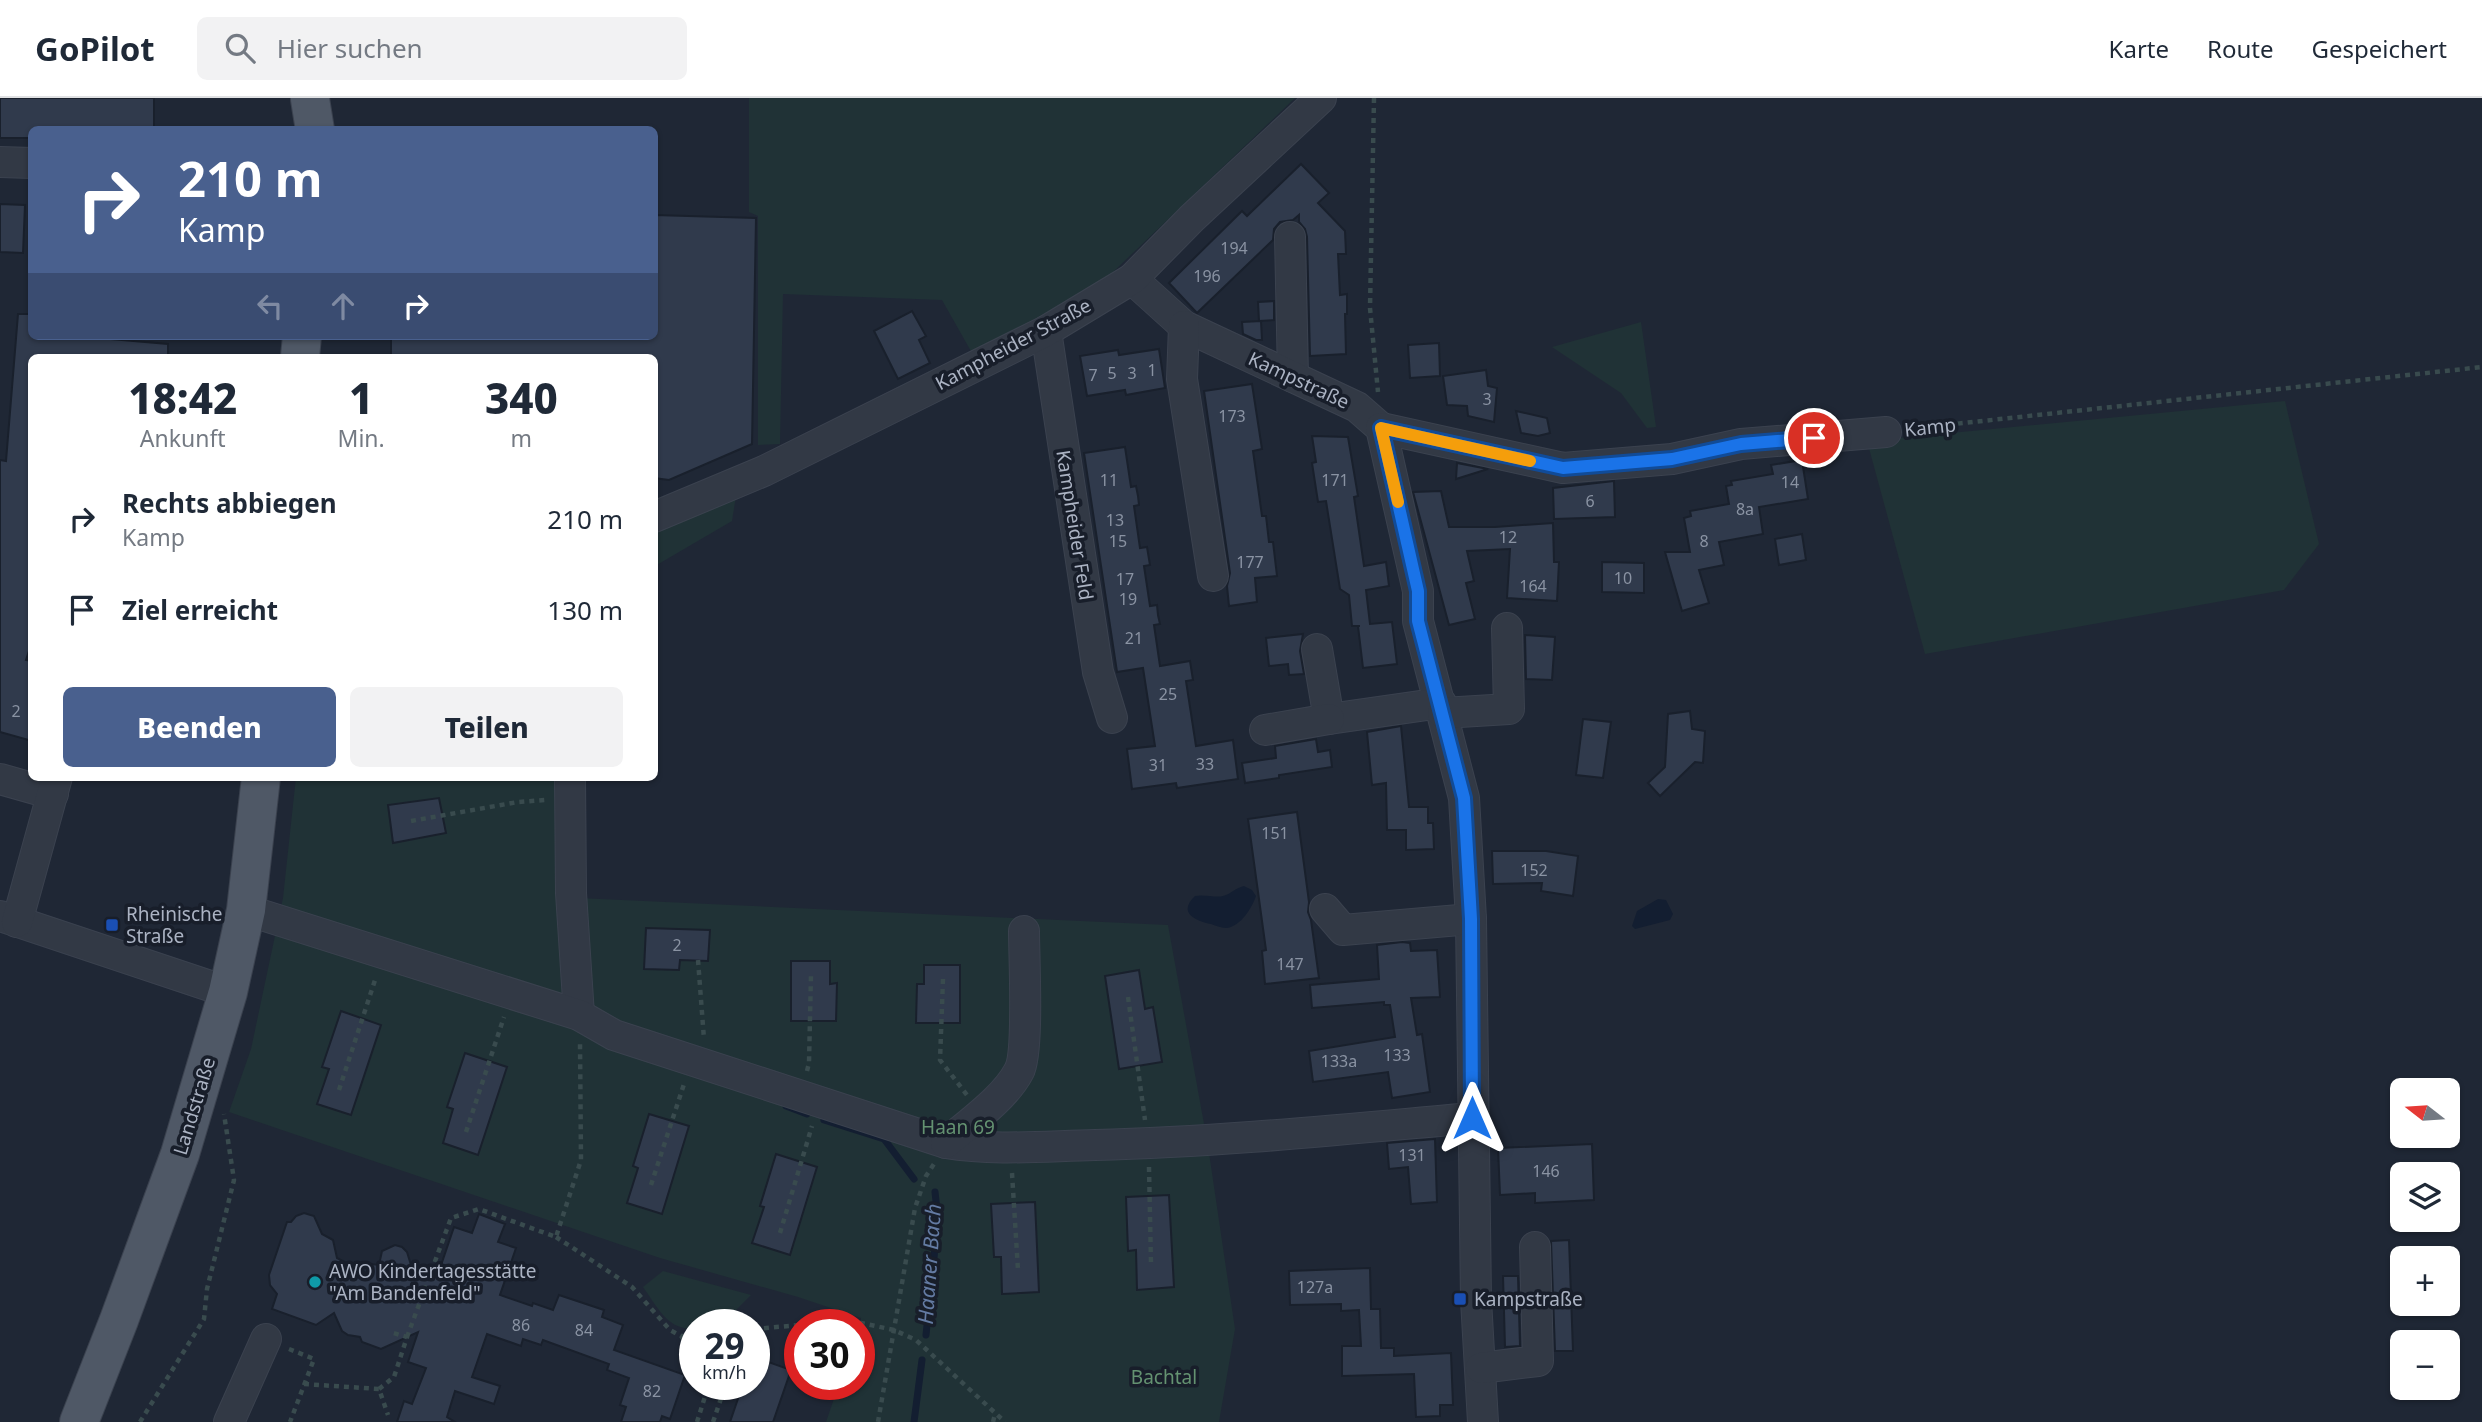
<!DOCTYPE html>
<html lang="de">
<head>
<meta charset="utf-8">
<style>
  body { margin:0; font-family:"Noto Sans",sans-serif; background:#f2f2f3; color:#1f2937; height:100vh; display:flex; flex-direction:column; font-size:26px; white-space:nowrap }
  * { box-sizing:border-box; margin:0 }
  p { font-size:23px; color:#747a83 }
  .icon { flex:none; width:38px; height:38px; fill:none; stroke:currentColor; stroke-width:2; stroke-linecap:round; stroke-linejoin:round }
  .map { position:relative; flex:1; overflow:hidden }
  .drawer { position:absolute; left:28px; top:256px; width:630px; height:427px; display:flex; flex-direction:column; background:#fff; border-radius:10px; box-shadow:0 2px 5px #0004 }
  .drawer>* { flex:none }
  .guide { position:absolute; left:28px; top:28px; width:630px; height:214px; border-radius:10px; box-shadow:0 2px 5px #0004; background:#49608e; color:#fff; overflow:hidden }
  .needle { width:46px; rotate:287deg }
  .controls { position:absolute; left:2390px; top:980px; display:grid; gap:14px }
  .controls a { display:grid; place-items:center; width:70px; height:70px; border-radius:10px; background:#fff; box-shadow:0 2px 5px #0004; font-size:35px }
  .speed { position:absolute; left:679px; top:1211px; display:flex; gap:14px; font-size:35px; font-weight:700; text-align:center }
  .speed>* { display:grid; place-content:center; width:91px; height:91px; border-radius:50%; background:#fff; box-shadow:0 2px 5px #0004; line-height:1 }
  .speed small { font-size:18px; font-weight:400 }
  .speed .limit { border:10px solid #d22; background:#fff; color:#111 }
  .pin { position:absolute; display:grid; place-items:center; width:60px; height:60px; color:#fff; margin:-30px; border:4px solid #fff; border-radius:50%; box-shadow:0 2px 7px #0007 }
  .me { position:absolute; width:77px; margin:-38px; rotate:0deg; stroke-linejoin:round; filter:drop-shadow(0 0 5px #0008) }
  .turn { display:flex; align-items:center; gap:24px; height:147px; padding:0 35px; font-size:32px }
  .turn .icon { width:91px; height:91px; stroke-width:2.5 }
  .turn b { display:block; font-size:49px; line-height:60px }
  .lanes { display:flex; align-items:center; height:66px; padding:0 35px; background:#0003; justify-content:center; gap:35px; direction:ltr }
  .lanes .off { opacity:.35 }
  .eta { display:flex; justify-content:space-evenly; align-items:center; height:119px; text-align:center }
  .eta b { font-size:42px; font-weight:800; line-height:49px }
  .primary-button { display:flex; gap:14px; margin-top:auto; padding:14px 35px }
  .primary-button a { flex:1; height:80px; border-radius:10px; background:#49608e; color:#fff; font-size:28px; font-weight:800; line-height:80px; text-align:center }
  .primary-button a+a { background:#f2f2f3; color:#1f2937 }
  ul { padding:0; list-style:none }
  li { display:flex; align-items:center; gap:21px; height:91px; padding:0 35px }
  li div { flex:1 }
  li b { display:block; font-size:26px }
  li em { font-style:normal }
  header { display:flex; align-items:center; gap:42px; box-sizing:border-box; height:98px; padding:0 35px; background:#fff; border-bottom:2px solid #e0e1e3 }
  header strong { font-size:33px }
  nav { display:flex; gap:38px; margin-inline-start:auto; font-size:24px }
  .search { width:490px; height:63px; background:#f2f2f3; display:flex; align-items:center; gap:18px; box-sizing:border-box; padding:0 24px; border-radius:10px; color:#747a83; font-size:26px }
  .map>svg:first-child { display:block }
  .green { fill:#203236 }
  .water { fill:#131e31 }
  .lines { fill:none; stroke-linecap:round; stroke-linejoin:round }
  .stream { stroke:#131e31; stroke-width:7 }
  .building { fill:#303a4c; stroke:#19202c; stroke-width:2 }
  .minor-casing { stroke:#3b424f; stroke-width:32 }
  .major-casing { stroke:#3b424f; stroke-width:40 }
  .path { stroke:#394b4e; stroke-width:4.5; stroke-dasharray:5 5; stroke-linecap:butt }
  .minor { stroke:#323945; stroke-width:30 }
  .major { stroke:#4f5866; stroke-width:38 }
  .route-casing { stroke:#114b97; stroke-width:18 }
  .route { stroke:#1a73e8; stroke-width:12 }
  .slow { stroke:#f59e0b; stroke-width:12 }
  .transit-dot { fill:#1a4fb4; stroke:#181e2a; stroke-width:2.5 }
  .culture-dot { fill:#0f9aa8; stroke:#181e2a; stroke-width:2.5 }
  .labels { text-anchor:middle; stroke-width:7; stroke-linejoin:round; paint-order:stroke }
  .number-label { font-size:16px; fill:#8a93a3 }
  .street-label { font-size:19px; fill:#abb3c3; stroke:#181e2a }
  .poi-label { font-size:19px; fill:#abb3c3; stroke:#181e2a; text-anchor:start }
  .park-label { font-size:19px; fill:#649271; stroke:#181e2a }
  .water-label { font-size:21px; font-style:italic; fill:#647ba3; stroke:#181e2a }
</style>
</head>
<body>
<header>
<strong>GoPilot</strong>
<div class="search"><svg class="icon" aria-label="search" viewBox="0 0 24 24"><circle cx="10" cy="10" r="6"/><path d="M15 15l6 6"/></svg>Hier suchen</div>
<nav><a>Karte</a><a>Route</a><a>Gespeichert</a></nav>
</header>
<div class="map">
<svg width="2482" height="1324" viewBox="0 0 2482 1324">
  <rect width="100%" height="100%" fill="#1f2735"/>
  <g class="green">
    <path d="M749,0H1295L1090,196L972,255L942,202L783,196L780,346L758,347V118L749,114Z"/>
    <path d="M1641,224L1656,329L1647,330L1621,295L1552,249Z"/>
    <path d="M2285,303L2319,446L2284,492L1925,556L1867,343Z"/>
    <path d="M736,398L732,423L655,468V432Z"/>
    <path d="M296,679H565L578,800L1168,827L1208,1048L1235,1231L1219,1324H826L839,1286H859L861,1220L798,1199L660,1160L229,1014L251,951L283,800Z"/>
    <path d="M663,1173L751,1197L721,1227H695V1230C668,1234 657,1208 643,1189Z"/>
  </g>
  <g class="water">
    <path d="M1244,788L1252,792L1256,798C1252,810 1241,828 1227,830C1222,830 1216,828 1211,826C1196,823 1177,815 1195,798C1205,796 1215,800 1223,798C1231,796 1235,790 1244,788Z"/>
    <path d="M1658,801L1666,802L1673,816L1670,822L1635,831L1632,828L1637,813Z"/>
  </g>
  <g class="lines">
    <g class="stream">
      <path d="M786,1008L807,1016"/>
      <path d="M824,1022L884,1041L914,1081"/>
      <path d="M926,1237L938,1121L935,1094"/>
      <path d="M914,1324L922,1262"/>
    </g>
  </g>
  <g class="building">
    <path d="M0,0H154V32H32V40H0Z"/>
    <path d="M1301,66L1329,95L1318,105L1345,133L1346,156H1338L1340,197L1347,196V216H1345L1346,256L1310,258L1307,139L1305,131L1299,124V117L1293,122L1280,124L1274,131L1273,142L1197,215L1169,185L1242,113L1247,118Z"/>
    <path d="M0,106L25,107L23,155L0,154Z"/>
    <path d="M654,117L756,120L752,346L669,382L654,380V259H391V238H654Z"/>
    <path d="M1274,203V222L1259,223L1258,204Z"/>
    <path d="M912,213L926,238L919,242L930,265L898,281L874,233Z"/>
    <path d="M18,216H32V238H76L168,246V259H32V544L26,562L32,563V643L0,634V362L6,363Z"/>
    <path d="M1261,223L1262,242H1256L1243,236L1242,224Z"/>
    <path d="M1439,245L1440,278L1410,280L1408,247Z"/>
    <path d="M1159,251L1165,290L1126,297L1125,292L1087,298L1080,258L1118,252L1119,257Z"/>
    <path d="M1486,272L1488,288L1497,290L1494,324L1468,318L1467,308L1447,307L1443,278Z"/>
    <path d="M1252,286L1262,351L1253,353L1262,418H1266L1269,444H1273L1277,478L1255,480L1257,504L1229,508L1227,488L1230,475L1204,293Z"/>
    <path d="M1516,313L1547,320L1550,335L1538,338L1521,335Z"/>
    <path d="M1312,338L1348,339L1358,398L1354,399L1364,468L1386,464L1389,488L1366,492L1370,526L1392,524L1397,566L1363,570L1358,528H1360H1352L1349,497L1340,491L1326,403L1318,404L1312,365L1316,364Z"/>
    <path d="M1125,349L1131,389L1136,388L1138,398L1139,407L1134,408L1140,450L1147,449L1150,467L1144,468L1150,508L1157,507L1158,517L1160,526L1154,527L1160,568L1190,563L1193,582L1186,583L1196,648L1233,642L1238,681L1177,690L1176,685L1132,691L1127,651L1155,648L1143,570L1117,574L1084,355Z"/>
    <path d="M1802,362L1808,401L1759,409L1763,436L1719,444L1724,467L1699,472L1709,505L1682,513L1665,454H1690L1684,420L1691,418L1690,413L1729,406L1726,388L1732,387L1731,383L1773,376L1771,367Z"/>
    <path d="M1457,365L1488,371L1456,381Z"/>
    <path d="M1614,383L1615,419L1554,421L1553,390Z"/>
    <path d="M1441,393L1449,429H1495L1553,425L1554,464H1559L1557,503L1507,500L1510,451L1467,453L1474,483L1466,485L1475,521L1449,527L1413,394Z"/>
    <path d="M1802,436L1806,462L1779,467L1775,441Z"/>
    <path d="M1602,464L1644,465V495L1602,494Z"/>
    <path d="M1303,536L1300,553L1304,576L1289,577L1288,566L1269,568L1266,540Z"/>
    <path d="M1525,537L1555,539L1552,582L1526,581Z"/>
    <path d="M1690,613L1692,631L1705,633L1703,665L1695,664L1660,698L1648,685L1665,669L1668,616Z"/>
    <path d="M1583,621L1611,624L1603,680L1576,677Z"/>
    <path d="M1401,628L1409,709H1428V725H1433L1434,751L1406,752V732H1387L1386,685L1372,687L1367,634Z"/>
    <path d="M1316,641L1318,654L1330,652L1332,669L1279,677V680L1245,685L1242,665L1276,660L1275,648Z"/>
    <path d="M439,700L446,735L393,745L388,707Z"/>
    <path d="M1297,714L1309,804L1308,814L1311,822L1319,880L1265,886L1262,853L1266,852L1248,721Z"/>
    <path d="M1492,753H1546L1578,758L1573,798L1541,793L1542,785L1493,786Z"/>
    <path d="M646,830L710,832L708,863L680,862L679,872L644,871Z"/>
    <path d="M1402,844L1410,845L1411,853L1437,852L1440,899L1411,900L1417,937L1422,936L1430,994L1392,1000L1388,974L1313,984L1309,953L1395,939L1390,907H1384V904L1312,910L1310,887L1379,881L1377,847Z"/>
    <path d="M791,863H830V886L837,885L836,923H791Z"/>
    <path d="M924,867H960V925H916L917,886H924Z"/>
    <path d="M1139,872L1145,911L1153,909L1162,964L1119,971L1105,878Z"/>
    <path d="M341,913L381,927L351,1017L317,1006L329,971L322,969Z"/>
    <path d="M465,955L507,969L478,1057L443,1045L453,1011L447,1009Z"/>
    <path d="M649,1016L689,1028L662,1116L627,1105L638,1070L633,1068Z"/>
    <path d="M1435,1041L1437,1104L1411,1106L1408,1069L1389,1071L1387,1045Z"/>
    <path d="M1592,1046L1594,1102L1535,1105V1095L1500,1097L1498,1050Z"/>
    <path d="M776,1056L817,1069L790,1157L752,1145L764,1109L760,1108Z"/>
    <path d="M1169,1097L1174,1189L1137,1192L1136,1152L1128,1153L1126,1099Z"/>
    <path d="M1035,1104L1039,1194L1002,1196L1001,1159H994L991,1106Z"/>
    <path d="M304,1115L314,1118L322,1136L333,1142L337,1160L368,1176L371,1166L379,1167L382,1153L395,1147L402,1149L407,1154L411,1167L437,1179L454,1129L472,1135L479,1116L505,1126L498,1144L516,1150L500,1197L532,1208L533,1205L553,1212L559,1197L604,1212L602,1219L623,1227L614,1252L685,1277L670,1321L662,1318L660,1324H621L626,1309L620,1307L629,1280L607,1272L609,1266L543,1242L541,1247L523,1241L521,1248L487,1236L472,1279L500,1288L494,1306L455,1293L447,1319L455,1324H397L404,1303L412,1306L426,1270L408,1264L418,1234L381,1251L362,1244L360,1239L348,1237L342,1233L334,1215L316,1227L272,1211L277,1196L270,1187L269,1177L287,1124H291L296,1118Z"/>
    <path d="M1569,1142L1573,1253H1555L1551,1143Z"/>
    <path d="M1370,1170L1371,1211H1380L1381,1250H1394V1258L1451,1255L1453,1307H1440V1318L1416,1319L1414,1276L1342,1278V1248H1361L1359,1212L1341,1213V1206L1290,1207L1289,1173Z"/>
    <path d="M1503,1178H1518L1520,1248L1505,1249Z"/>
    <path d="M754,1259L791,1272L773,1324H730L743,1286H754Z"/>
  </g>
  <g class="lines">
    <g class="minor-casing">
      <g id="minor">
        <path d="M0,64L32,65"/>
        <path d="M1290,139L1293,279"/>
        <path d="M1132,181L1184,228L1357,309L1381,330L1418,493V523L1464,700L1471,821L1476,1202L1483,1324"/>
        <path d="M1184,228L1182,281L1213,478"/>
        <path d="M1046,233L1098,574L1112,620"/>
        <path d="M1381,330L1563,370L1672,361L1741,346L1886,334"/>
        <path d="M654,419L764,373L1046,233L1132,181L1192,120L1321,0"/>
        <path d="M1317,551L1329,621L1441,605"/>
        <path d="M1443,615L1509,611L1507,530"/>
        <path d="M1265,632L1329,621"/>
        <path d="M570,679L571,795L579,917"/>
        <path d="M0,681L53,696"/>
        <path d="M1325,811L1343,832L1471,821"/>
        <path d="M246,812L579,917L614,937L946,1045C995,1053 1045,1048 1095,1047C1221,1044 1347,1031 1472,1020"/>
        <path d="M0,818L228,894"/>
        <path d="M17,824L57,679"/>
        <path d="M946,1045C969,1025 1005,1000 1019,973C1029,955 1024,859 1024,833"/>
        <path d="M1481,1270L1538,1263L1535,1149"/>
        <path d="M229,1324L266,1241"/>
      </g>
    </g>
    <g class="major-casing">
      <g id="major">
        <path d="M310,1L315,32"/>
        <path d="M300,259L302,238"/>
        <path d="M79,1324L119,1222L180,1056L228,894L246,812L261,679"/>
      </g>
    </g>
    <g class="path">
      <path d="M1374,0L1370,210L1378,294"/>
      <path d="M1908,331L2482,269"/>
      <path d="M411,723L518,704L545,702"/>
      <path d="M698,862L704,941"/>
      <path d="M943,881L940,962L967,997"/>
      <path d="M1128,899L1145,1022"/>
      <path d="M807,973L809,965L811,876"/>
      <path d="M339,992L376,879"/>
      <path d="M466,1034L504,919"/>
      <path d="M1149,1069L1151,1166"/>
      <path d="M1012,1075L1018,1172"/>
      <path d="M651,1087L684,986"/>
      <path d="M780,1135L812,1028"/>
      <path d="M556,1139L632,1189L670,1232L681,1238L695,1257"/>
      <path d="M810,1227L857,1224L894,1232L916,1242L1005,1324"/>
      <path d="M754,1231L800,1227"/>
      <path d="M682,1238L695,1237"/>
      <path d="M407,1239L451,1120L479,1111L556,1139L581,1062L580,944"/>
      <path d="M289,1251L314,1261L290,1324"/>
      <path d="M304,1286L379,1291L388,1317"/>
      <path d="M379,1291L394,1279L407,1239L390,1234"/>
      <path d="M140,1324L204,1221L207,1191L234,1082L224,1016"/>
      <path d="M697,1324L709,1286"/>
      <path d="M713,1324L726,1286"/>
      <path d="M878,1324L915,1110L926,1078L934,1066"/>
      <path d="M993,1324L995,1316"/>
    </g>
    <use href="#minor" class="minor"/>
    <use href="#major" class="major"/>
  </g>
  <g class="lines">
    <g class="route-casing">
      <path id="route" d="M1472,1020L1471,821L1464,700L1418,523V493L1381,330L1563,370L1672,361L1741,346L1814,340"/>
    </g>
    <use href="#route" class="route"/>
    <path class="slow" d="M1398,404L1381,330L1530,363"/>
  </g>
  <g class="transit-dot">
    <rect x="105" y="820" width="14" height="14" rx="3.5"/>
    <rect x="1453" y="1194" width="14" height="14" rx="3.5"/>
  </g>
  <circle class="culture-dot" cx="315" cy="1184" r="7"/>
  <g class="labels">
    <g class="number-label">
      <text x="1234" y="156">194</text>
      <text x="1207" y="184">196</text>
      <text x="1152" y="278">1</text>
      <text x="1112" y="281">5</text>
      <text x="1132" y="281">3</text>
      <text x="1093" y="283">7</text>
      <text x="1487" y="307">3</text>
      <text x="1232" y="324">173</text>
      <text x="1109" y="388">11</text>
      <text x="1335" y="388">171</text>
      <text x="1790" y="390">14</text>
      <text x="1590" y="409">6</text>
      <text x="1745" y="417">8a</text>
      <text x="1115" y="428">13</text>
      <text x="1508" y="445">12</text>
      <text x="1118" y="449">15</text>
      <text x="1704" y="449">8</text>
      <text x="1250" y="470">177</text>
      <text x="1623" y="486">10</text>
      <text x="1125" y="487">17</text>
      <text x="1533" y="494">164</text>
      <text x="1128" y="507">19</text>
      <text x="1134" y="546">21</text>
      <text x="1168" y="602">25</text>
      <text x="16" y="619">2</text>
      <text x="1205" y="672">33</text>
      <text x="1158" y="673">31</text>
      <text x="1275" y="741">151</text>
      <text x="1534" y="778">152</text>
      <text x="677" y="853">2</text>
      <text x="1290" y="872">147</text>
      <text x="1397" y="963">133</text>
      <text x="1339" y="969">133a</text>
      <text x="1412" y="1063">131</text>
      <text x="1546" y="1079">146</text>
      <text x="1315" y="1195">127a</text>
      <text x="521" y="1233">86</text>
      <text x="584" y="1238">84</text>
      <text x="652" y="1299">82</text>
    </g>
    <g class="street-label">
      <text transform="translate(1013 246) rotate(-28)" y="7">Kampheider Straße</text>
      <text transform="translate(1299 282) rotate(25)" y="7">Kampstraße</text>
      <text transform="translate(1930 329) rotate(-6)" y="7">Kamp</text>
      <text transform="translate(1075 427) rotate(81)" y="7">Kampheider Feld</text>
      <text transform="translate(194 1008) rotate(-73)" y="7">Landstraße</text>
    </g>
    <g class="poi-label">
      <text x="126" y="823">Rheinische<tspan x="126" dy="22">Straße</tspan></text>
      <text x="329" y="1180">AWO Kindertagesstätte<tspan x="329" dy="22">"Am Bandenfeld"</tspan></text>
      <text x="1474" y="1208">Kampstraße</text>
    </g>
    <g class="park-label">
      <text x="958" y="1036">Haan 69</text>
      <text x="1164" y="1286">Bachtal</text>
    </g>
    <g class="water-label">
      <text transform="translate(930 1166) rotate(-86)" y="7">Haaner Bach</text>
    </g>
  </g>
</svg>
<div class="controls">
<a><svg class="needle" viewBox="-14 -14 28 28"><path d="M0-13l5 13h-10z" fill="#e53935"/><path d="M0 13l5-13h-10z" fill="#747a83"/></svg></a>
<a><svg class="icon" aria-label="layers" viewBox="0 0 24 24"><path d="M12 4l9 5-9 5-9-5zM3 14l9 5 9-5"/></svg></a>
<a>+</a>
<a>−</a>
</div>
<div class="speed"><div>29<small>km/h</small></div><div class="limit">30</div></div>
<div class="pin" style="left:1814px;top:340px;background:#d93025"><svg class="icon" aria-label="arrive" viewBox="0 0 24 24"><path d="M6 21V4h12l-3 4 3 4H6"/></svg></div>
<svg class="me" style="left:1472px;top:1020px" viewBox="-20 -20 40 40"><path d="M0-17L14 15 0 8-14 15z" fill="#1a73e8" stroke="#fff" stroke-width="4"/></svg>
<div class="guide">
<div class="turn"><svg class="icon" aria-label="right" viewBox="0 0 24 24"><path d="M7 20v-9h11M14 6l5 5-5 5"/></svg><div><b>210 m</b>Kamp</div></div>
<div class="lanes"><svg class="icon off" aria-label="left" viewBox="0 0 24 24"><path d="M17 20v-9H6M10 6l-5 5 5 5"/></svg><svg class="icon off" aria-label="ahead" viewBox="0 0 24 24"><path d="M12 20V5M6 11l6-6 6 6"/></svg><svg class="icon" aria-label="right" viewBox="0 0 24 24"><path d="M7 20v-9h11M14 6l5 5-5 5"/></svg></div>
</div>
<section class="drawer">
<div class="eta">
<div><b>18:42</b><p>Ankunft</p></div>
<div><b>1</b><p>Min.</p></div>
<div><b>340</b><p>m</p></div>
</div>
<ul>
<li><svg class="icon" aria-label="right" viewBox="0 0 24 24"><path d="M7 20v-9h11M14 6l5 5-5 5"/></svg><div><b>Rechts abbiegen</b><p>Kamp</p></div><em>210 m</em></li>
<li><svg class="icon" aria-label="arrive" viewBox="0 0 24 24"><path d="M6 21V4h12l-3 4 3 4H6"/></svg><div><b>Ziel erreicht</b></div><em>130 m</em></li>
</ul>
<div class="primary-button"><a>Beenden</a><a>Teilen</a></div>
</section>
</div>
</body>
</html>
